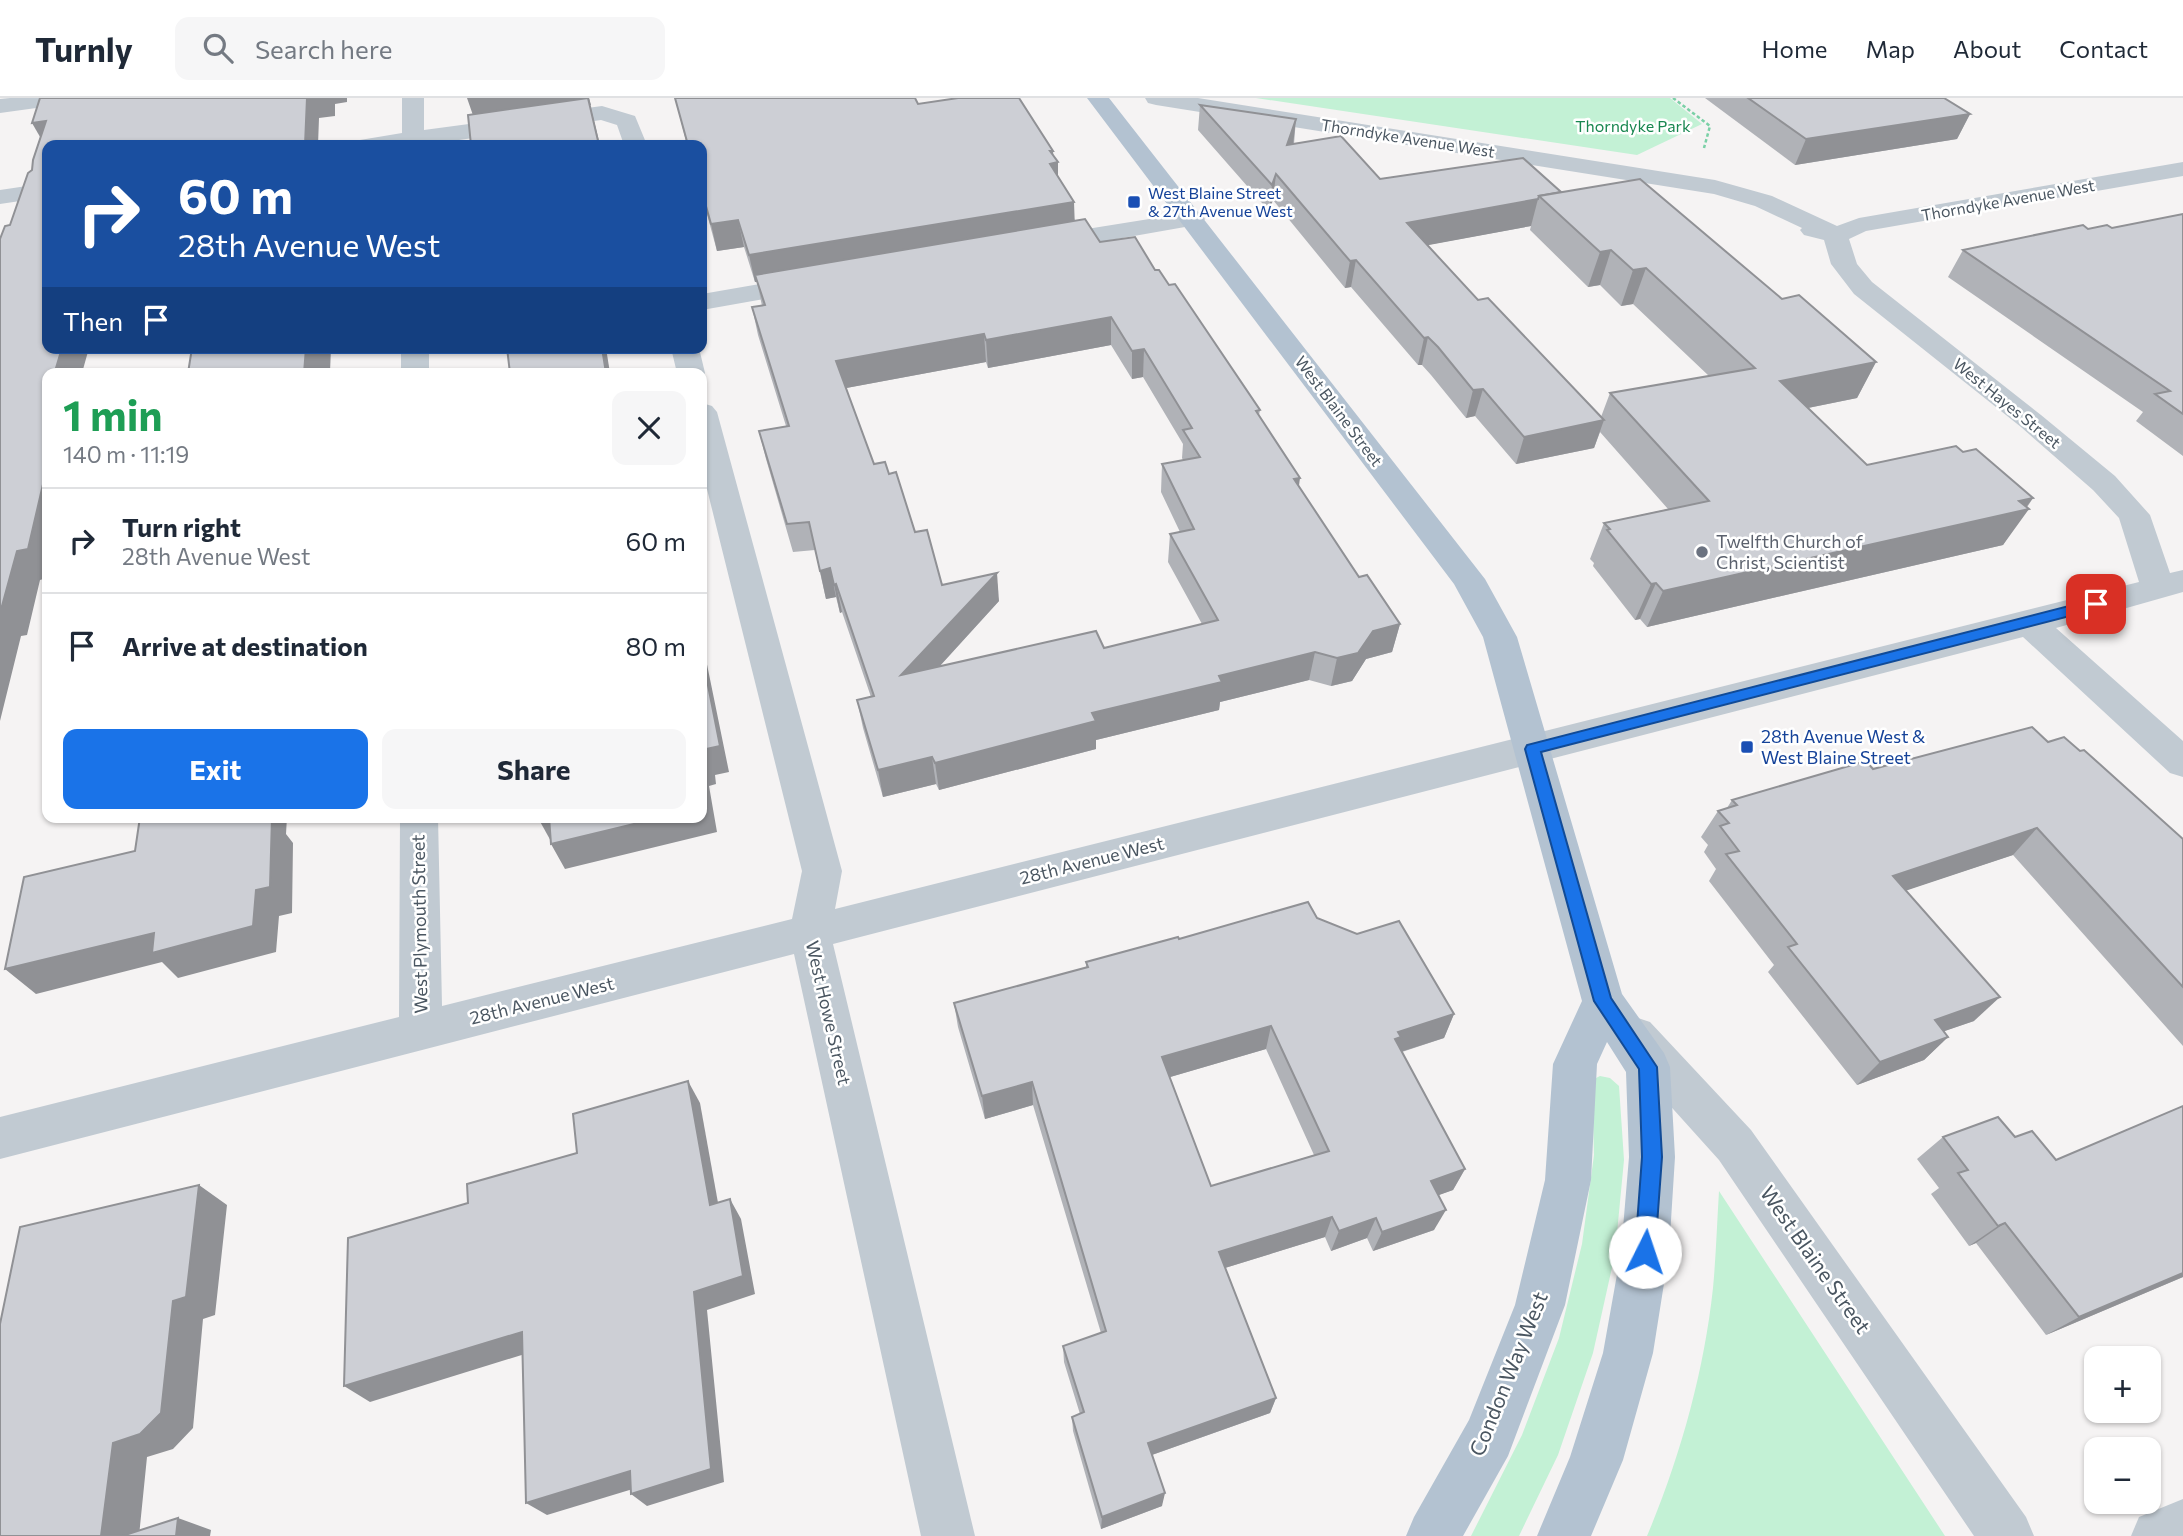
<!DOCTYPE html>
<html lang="en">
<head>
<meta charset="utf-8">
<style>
  body { margin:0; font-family:Commissioner,sans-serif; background:#f6f6f7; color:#1f2937; height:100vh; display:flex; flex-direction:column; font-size:26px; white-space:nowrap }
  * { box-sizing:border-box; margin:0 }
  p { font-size:23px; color:#747a83 }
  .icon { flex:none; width:38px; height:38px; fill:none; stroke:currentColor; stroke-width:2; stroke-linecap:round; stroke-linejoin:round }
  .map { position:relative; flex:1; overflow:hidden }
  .side { position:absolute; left:42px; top:270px; width:665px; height:455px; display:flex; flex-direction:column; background:#fff; border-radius:14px; box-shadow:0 2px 5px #0004 }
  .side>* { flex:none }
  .hud { position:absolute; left:42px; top:42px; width:665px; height:214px; border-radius:14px; box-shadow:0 2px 5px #0004; background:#1a4fa0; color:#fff; overflow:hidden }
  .tools { position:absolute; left:2084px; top:1248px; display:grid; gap:14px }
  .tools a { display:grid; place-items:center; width:77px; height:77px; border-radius:14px; background:#fff; box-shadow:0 2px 5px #0004; font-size:35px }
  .pin { position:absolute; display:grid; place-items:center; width:60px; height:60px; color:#fff; margin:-30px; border-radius:14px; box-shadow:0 4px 10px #0006 }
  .me { position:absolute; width:77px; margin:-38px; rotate:4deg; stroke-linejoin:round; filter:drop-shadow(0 0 5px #0008) }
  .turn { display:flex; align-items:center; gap:24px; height:147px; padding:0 21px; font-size:32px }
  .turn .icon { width:91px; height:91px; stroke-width:2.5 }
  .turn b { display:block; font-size:49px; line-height:60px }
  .then { display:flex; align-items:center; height:66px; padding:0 21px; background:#0003; gap:14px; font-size:26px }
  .round { display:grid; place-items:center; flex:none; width:74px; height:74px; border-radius:14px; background:#f6f6f7 }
  .head { display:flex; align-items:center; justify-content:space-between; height:119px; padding:0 21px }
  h1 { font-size:42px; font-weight:700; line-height:52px; color:#1e9e55 }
  .action { display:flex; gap:14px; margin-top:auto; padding:14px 21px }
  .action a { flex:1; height:80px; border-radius:14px; background:#1a73e8; color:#fff; font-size:28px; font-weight:700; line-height:80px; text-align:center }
  .action a+a { background:#f6f6f7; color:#1f2937 }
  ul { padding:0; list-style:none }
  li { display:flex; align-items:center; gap:21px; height:105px; padding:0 21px; border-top:2px solid #e0e1e3 }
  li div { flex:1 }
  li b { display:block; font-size:26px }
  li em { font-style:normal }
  header { display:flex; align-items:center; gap:42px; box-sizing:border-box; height:98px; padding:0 35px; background:#fff; border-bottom:2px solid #e0e1e3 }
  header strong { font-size:33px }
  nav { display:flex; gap:38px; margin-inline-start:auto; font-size:24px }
  .search { width:490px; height:63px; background:#f6f6f7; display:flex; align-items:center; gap:18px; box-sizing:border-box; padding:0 24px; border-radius:14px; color:#747a83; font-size:26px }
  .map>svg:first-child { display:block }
  .green { fill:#c3f1d5 }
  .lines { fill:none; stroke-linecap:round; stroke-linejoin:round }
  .path { stroke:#7ad0a6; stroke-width:2.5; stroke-dasharray:3.5 2.5; stroke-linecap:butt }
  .minor { fill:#c1cad2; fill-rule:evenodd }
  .major { fill:#b3c2d1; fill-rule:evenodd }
  .wall { fill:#b0b2b7; fill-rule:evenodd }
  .shaded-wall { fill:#909195 }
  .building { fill:#cdcfd5; stroke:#909195; stroke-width:2; fill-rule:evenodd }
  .route { fill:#1a73e8; stroke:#114b97; stroke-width:2 }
  .transit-dot { fill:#1a4fb4; stroke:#fff; stroke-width:2.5 }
  .worship-dot { fill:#6b7280; stroke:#fff; stroke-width:2.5 }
  .labels { text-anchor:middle; stroke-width:5; stroke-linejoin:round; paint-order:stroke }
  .far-park-label { font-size:16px; fill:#17864f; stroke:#fff }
  .far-street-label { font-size:16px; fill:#4a5661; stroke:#fff }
  .far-transit-label { font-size:16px; fill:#164399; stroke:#fff; text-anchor:start }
  .worship-label { font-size:18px; fill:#5b616d; stroke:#fff; text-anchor:start }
  .transit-label { font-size:18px; fill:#164399; stroke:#fff; text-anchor:start }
  .street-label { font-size:18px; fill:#4a5661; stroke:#fff }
  .near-street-label { font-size:21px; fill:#4a5661; stroke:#fff }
</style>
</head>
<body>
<header>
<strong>Turnly</strong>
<div class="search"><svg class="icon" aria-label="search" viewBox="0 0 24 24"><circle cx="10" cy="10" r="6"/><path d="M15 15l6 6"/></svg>Search here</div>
<nav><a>Home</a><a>Map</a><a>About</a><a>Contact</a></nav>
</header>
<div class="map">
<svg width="2183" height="1438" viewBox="0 0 2183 1438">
  <rect width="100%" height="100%" fill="#f5f3f3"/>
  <g class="green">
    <path d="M1256,0H1670L1702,26L1637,57Z"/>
    <path d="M1600,978L1610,980L1619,988L1624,1062L1615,1156L1593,1255L1558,1357L1519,1438H1471L1522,1337L1559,1240L1582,1146L1594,1057L1592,982Z"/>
    <path d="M1719,1093L1945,1438H1647C1680,1360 1704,1274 1713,1190C1716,1158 1717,1125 1719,1093Z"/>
  </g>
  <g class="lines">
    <path class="path" d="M1673,0L1710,28L1704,50"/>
    <g class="minor">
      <path d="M10,0H69L66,5L58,7L0,15V1Z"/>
      <path d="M402,0H424V32L602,8L635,18L647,47H624L617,27L601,22L424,47H357L360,42L402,35Z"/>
      <path d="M1145,0H1198L1715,82L1772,98L1837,128L1859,120L2183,64V78L1866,133L1849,141L1857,166L1872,184L2041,317L2115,378L2150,417L2170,475L2183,472V494L2056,530L2183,643V679L2170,675L2023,539L833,846L975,1438H921L794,856L0,1061V1019L399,919L400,719H438L442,908L792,821L802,773L702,371V305L712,308L717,314L842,773L835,811L2139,484L2119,420L2093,392L2021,329L1854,196L1831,166L1824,142L1804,137L1800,132L1802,130L1755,108L1714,96L1156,7L1148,5Z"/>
      <path d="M47,85V99L0,106V92Z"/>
      <path d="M1193,114L1202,116L1205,121L1202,126L1043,154L1034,151L1030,146L1034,141L1043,138Z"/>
      <path d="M811,177L820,179L824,185L820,191L702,212V196Z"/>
      <rect x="401" y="250" width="28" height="25"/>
      <path d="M671,250H699L705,275L702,280V275H677Z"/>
      <path d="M1635,919L1650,924L1751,1032L2026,1419L2034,1438H1974L1719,1062L1620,952L1613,938L1620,924Z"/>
      <path d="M2183,1401V1438H2131L2139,1419Z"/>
    </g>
    <path class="major" d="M1087,0H1109L1485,481L1517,539L1622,896L1664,955L1670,969L1675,1059L1669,1154L1653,1255L1623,1362L1591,1438H1537L1570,1359L1603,1255L1621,1154L1629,1059L1626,974L1607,944L1597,966L1591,1082L1565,1207L1508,1358L1463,1438H1406L1414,1419L1469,1322L1515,1207L1545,1082L1553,966L1582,903L1483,539L1454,486Z"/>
  </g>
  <g class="wall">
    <path d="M675,0L918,6L1053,53V58L1058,64V78L1075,123L1100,144L1155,172L1169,187L1260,312L1259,317L1299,389L1359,479L1400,526L1392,554L1366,561L1352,583L1331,588L1309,582L1220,604L1219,612L1096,642V651L939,692L936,686L883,699L863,630L857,602L871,599L842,514L840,515L836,499L826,501L815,452L793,454L766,361L759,333L786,328L758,237L752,209L762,208L757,184H755L744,149L717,153L702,98V47H687ZM1111,247L1132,281L1143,279L1183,346L1182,360L1183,362L1162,366L1161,394L1180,434L1170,436L1168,464L1202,526L1104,550L939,569L999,503L942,487L915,434L889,376L874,366L846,290L986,264L988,270Z"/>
    <path d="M1705,0H1944L1970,16L1957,41L1795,67Z"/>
    <path d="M1200,7L1296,21L1294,46L1380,81L1561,94L1782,201L1876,264L1857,300L1808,310L1867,367L1963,354L2033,400L2003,447L1647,529L1640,521L1635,522L1593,468L1594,465L1590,461L1604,425L1668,411L1600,334L1594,350L1516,366L1475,318L1466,320L1431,277L1422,267H1418L1351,189L1345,190L1273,102L1269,113L1198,32ZM1531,128L1530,132L1588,189L1600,187L1621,208L1633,206L1709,278L1610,295L1601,319L1478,202L1427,147Z"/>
    <path d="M2183,116V358L2136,323L2143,314L1948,179L1963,152L2088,131L2112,130Z"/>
    <path d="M2048,644L2183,741V948L2013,757L1906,792L1974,923L1944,933L1948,939L1924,962L1857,987L1768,874L1774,867L1709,783L1716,771L1704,754L1708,747L1701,739L1718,713L1727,710L1732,702L1873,671Z"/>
    <path d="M1317,820L1454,916L1444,940L1402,954L1465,1071L1453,1092L1438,1097L1434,1132L1373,1153L1367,1140L1331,1153L1325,1139L1225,1170L1276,1300L1270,1315L1152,1357L1162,1408L1101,1431L1073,1333L1072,1319L1080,1316L1064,1264L1063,1248L1101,1235L1033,1007L985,1021L958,929L954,905L1086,870V864L1179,841ZM1266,951L1314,1057L1211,1088L1170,979Z"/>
    <path d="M1943,1039H2015L2056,1062L2183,1179L2046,1237L1976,1145L1969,1148L1931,1096L1939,1090L1917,1061Z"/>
  </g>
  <g class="shaded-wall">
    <path d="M307,0H347V4L335,6V18L319,20L318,47H305Z"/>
    <path d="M467,0H589L591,7H590L600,47L475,23Z"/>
    <path d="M1970,16L1957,41L1795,67L1806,41Z"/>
    <path d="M1296,21L1293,47H1287Z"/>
    <path d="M46,23L47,51L32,25Z"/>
    <path d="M1050,53H1053L1054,65L1058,64V91L1051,92Z"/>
    <path d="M1276,76L1273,102L1269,113L1272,87Z"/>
    <path d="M1538,101L1531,128L1402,152L1407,125Z"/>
    <path d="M1074,104L1075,131L755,177L757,184H755L749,157Z"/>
    <path d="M738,122L744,149L717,153L711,126Z"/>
    <path d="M1611,152L1600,187L1588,189L1600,154Z"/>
    <path d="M1356,162L1351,189L1345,190L1350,163Z"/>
    <path d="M1646,170L1633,206L1621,208L1633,172Z"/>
    <path d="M1111,219V247L988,270L986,242Z"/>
    <path d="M984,236L986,264L841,291L836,263Z"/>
    <path d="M1428,239L1422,267H1418L1424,240Z"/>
    <path d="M62,250H89L82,275H59L56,270Z"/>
    <path d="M306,250H331L330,274L304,275Z"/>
    <path d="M602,250H606L610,275H606Z"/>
    <path d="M1144,251L1143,279L1132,281V253Z"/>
    <path d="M1876,264L1857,300L1763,319L1780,283Z"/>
    <path d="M1483,291L1475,318L1466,320L1473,292Z"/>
    <path d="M1604,322L1594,350L1516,366L1524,339Z"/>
    <path d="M47,369V480L40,482L27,537L21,538L0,623V509L17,453Z"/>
    <path d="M1300,380L1296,409L1294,381Z"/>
    <path d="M2033,400L2024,412L2029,411L2003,447L1647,529L1663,493Z"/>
    <path d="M830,470L836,499L826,501L820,473Z"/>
    <path d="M997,475L999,503L906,605L901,577Z"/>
    <path d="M1656,485L1640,521L1635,522L1651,486Z"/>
    <path d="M836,486L842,514L840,515L834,487Z"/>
    <path d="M1400,526L1392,554L1366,561L1352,583L1331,588L1337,560L1373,533Z"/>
    <path d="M702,542L729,674L715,677L716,686L709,688L717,734L565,771L551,746L663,719H702V661L706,651Z"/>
    <path d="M1315,554L1309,582L1220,604L1219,612L1096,642V651L939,692L935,665L1092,615L1219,578Z"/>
    <path d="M932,659L936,686L883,699L878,672Z"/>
    <path d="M264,719H287L286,736L293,745L292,815L279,818L276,854L178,880L162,864L36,896L5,871L256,792Z"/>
    <path d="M550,719L552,745L538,720Z"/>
    <path d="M2037,730L2013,757L1872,804L1893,778Z"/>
    <path d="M2000,899L1974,923L1910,945L1935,922Z"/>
    <path d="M1454,916L1444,940L1394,956L1386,965L1398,934Z"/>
    <path d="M1271,928L1266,951L1160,982L1162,959Z"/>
    <path d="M1948,939L1924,962L1857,987L1880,964Z"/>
    <path d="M688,983L700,1005L722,1127L710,1107Z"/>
    <path d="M1032,984L1033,1007L985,1021L982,998Z"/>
    <path d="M1465,1071L1453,1092L1420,1104L1431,1083Z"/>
    <path d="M199,1087L227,1107L215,1217L203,1221L193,1330L173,1351L147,1359L139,1438H101L113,1345L173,1203Z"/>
    <path d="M730,1101L741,1121L755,1196L707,1212L724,1384L647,1408L631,1396L694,1194Z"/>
    <path d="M1446,1112L1434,1132L1373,1153L1382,1134Z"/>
    <path d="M1332,1119L1325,1139L1215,1173L1219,1154Z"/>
    <path d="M1376,1120L1367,1140L1331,1153L1339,1133Z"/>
    <path d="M2005,1125L1976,1145L1969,1148L1998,1128Z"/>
    <path d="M2183,1175V1179L2046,1237L2079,1219Z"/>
    <path d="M522,1234L541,1251L370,1304L344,1288Z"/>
    <path d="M1276,1300L1270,1315L1146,1359L1148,1345Z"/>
    <path d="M630,1373L646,1387L547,1417L526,1405Z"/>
    <path d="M1165,1395L1162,1408L1101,1431L1102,1419Z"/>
    <path d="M178,1420L211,1432L210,1438H176Z"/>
  </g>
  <g class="building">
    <path d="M40,0H307L305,47H47V250H62L56,270L66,269L65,275H47V369L28,451L17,453L2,508L0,509V141L5,128L10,127L28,75L32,72L33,62L46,23L32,25Z"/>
    <path d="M588,0L599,47H471L468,17Z"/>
    <path d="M675,0H915L918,6L958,0H1019L1053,53H1050L1058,64L1050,66L1074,104L749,157L738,122L711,126L702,94V47H688Z"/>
    <path d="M1748,0H1944L1970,16L1806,41Z"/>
    <path d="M1200,7L1296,21L1287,47L1341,38L1380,81L1523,60L1561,94L1539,98L1538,101L1407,125L1478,202L1488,200L1604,322L1524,339L1483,291L1473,292L1438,249L1428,239L1424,240L1356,162L1350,163L1276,76L1272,87Z"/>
    <path d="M1640,81L1782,201L1799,197L1876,264L1780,283L1867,367L1956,348L1963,354L1976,351L2033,400L2019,403L2029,411L1663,493L1656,485L1651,486L1607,432L1610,431L1604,425L1709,403L1610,295L1755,270L1646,170L1633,172L1611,152L1600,154L1539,98Z"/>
    <path d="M2183,116V316L2155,296L2170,293L1963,152L2083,127L2088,131L2107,127L2112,130Z"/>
    <path d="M1085,121L1100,144L1135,139L1155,172H1159L1169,187L1175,186L1260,312L1256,313L1300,380L1294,381L1359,479L1367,477L1400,526L1373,533L1358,555L1337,560L1315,554L1219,578L1222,584L1092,615L1096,623L935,665L932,659L878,672L857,602L874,598L836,486L834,487L830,470L820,473L809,424L787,426L759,333L789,328L752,209L765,207L755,177ZM1111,219L1132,253L1144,251L1192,330L1183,332L1200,359L1162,366L1194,431L1170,436L1218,522L1104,550L1096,533L901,577L997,475L942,487L927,432L915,434L896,374L889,376L885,364L874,366L836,263L984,236L986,242Z"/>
    <path d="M192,250H306L304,275H188Z"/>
    <path d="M507,250H602L606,275H510Z"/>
    <path d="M702,557L720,648L706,651L707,660L702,661Z"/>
    <path d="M2032,629L2048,644L2064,639L2080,653L2084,652L2183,741V889L2037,730L1893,778L2000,899L1935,922L1948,939L1880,964L1788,849L1797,846L1726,756L1739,753L1720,728L1729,725L1718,713L1737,707L1732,702L1866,663L1873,671Z"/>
    <path d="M702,676L707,709L702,710Z"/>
    <path d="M140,719H272L270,789L256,792L253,828L152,855L154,835L5,871L24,779L135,753Z"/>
    <path d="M549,719H663L551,746Z"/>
    <path d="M1308,804L1317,820L1357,836L1399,823L1454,916L1398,934L1401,939L1395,941L1465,1071L1431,1083L1446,1112L1382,1134L1376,1120L1339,1133L1332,1119L1219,1154L1276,1300L1148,1345L1165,1395L1102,1419L1072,1319L1084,1314L1063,1248L1106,1233L1032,984L982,998L954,905L1088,869L1086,864L1178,839L1179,841ZM1271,928L1329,1053L1211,1088L1162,959Z"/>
    <path d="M688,983L710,1107L730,1101L743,1178L694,1194L711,1371L631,1396L630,1373L526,1405L522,1234L344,1288L348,1140L468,1105L467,1086L577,1055L573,1016Z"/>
    <path d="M2183,1008V1175L2079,1219L2005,1125L1998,1128L1958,1075L1968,1072L1943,1039L1998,1019L2015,1039L2032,1033L2056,1062Z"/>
    <path d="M199,1087L186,1199L173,1203L161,1315L140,1336L113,1345L101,1438H0V1226L20,1129Z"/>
    <path d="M178,1420L176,1438H122Z"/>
  </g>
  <path class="route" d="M2096,501L2101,503V510L1541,654L1611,900L1657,969L1662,1059L1655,1154L1652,1162L1645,1164L1638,1162L1635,1154L1642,1059L1639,971L1594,903L1525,651L1527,647Z"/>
  <g class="transit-dot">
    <rect x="1127" y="97" width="14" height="14" rx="3.5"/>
    <rect x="1740" y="642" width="14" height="14" rx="3.5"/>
  </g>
  <circle class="worship-dot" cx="1702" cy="454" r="7"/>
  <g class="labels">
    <g class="far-park-label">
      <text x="1633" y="34">Thorndyke Park</text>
    </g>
    <g class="far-street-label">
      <text transform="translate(1408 40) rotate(9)" y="6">Thorndyke Avenue West</text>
      <text transform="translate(2008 102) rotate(-10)" y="6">Thorndyke Avenue West</text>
      <text transform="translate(2007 305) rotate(39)" y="6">West Hayes Street</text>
      <text transform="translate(1339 313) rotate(53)" y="6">West Blaine Street</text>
    </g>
    <g class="far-transit-label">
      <text x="1148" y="101">West Blaine Street<tspan x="1148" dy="18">&amp; 27th Avenue West</tspan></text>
    </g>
    <g class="worship-label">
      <text x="1716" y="450">Twelfth Church of<tspan x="1716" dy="21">Christ, Scientist</tspan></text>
    </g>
    <g class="transit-label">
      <text x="1761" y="645">28th Avenue West &amp;<tspan x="1761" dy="21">West Blaine Street</tspan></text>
    </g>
    <g class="street-label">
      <text transform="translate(1092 763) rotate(-14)" y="6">28th Avenue West</text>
      <text transform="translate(420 826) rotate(-91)" y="6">West Plymouth Street</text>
      <text transform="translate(542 903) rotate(-14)" y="6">28th Avenue West</text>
      <text transform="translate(828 915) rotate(77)" y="6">West Howe Street</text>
    </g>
    <g class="near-street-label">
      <text transform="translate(1815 1162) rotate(55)" y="7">West Blaine Street</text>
      <text transform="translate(1509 1276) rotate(-68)" y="7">Condon Way West</text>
    </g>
  </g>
</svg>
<div class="tools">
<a>+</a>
<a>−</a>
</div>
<div class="pin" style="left:2096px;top:506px;background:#d93025"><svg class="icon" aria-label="arrive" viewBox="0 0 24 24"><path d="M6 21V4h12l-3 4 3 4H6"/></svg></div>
<svg class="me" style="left:1645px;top:1154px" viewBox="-20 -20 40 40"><circle r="19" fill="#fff"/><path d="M0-13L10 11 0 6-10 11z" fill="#1a73e8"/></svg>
<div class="hud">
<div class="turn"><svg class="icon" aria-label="right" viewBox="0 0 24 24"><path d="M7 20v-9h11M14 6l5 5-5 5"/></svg><div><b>60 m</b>28th Avenue West</div></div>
<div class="then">Then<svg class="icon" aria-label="arrive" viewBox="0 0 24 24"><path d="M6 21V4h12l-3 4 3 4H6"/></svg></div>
</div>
<section class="side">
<div class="head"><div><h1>1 min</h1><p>140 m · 11:19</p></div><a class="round"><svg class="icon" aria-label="close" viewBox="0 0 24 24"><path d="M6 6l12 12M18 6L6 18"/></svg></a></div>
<ul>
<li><svg class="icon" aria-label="right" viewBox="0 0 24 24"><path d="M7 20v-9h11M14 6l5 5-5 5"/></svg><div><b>Turn right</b><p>28th Avenue West</p></div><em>60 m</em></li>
<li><svg class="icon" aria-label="arrive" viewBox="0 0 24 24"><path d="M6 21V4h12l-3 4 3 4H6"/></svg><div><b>Arrive at destination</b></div><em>80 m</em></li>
</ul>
<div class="action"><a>Exit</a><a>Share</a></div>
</section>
</div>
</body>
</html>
